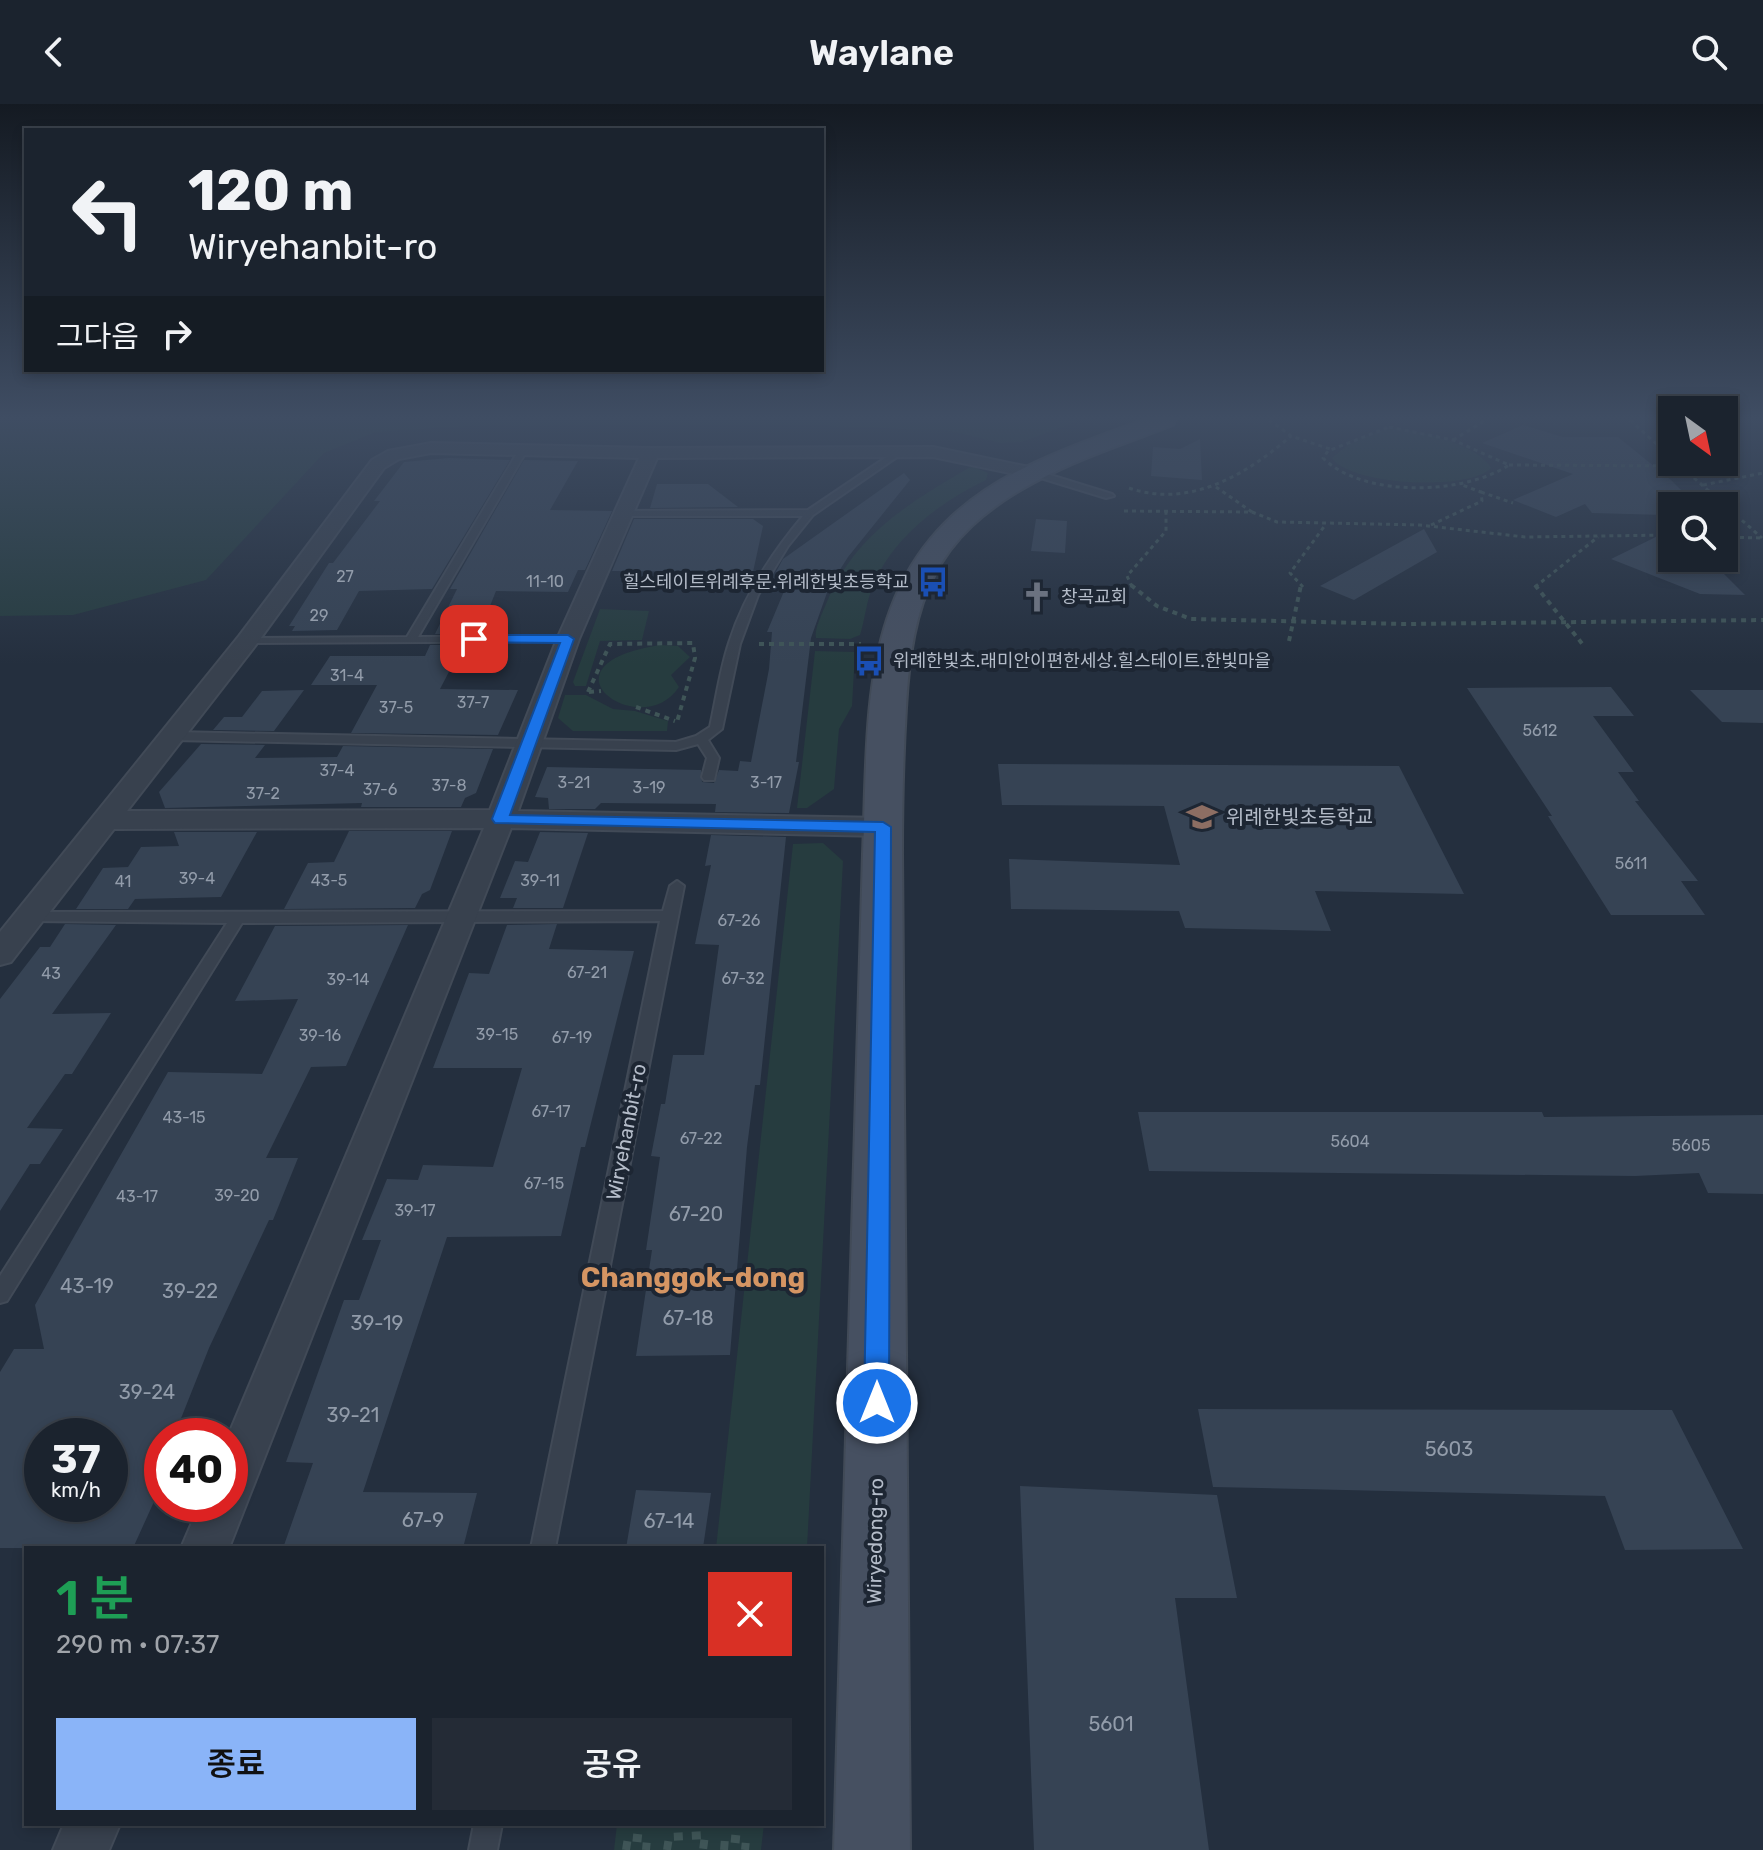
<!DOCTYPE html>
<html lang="ko">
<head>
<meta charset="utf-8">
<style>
  body { margin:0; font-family:Rubik,"Noto Sans KR",sans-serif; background:#242b36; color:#f1f3f6; height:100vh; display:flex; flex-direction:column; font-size:30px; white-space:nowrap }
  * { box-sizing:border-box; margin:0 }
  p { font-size:26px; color:#a0a4aa }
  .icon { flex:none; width:44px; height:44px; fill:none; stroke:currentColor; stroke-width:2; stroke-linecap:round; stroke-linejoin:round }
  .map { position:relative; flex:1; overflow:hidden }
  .side { position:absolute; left:24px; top:1442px; width:800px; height:280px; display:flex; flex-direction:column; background:#1b232e; border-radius:0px; box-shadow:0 4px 12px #0003,0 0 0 2px #39404a }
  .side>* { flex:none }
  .hud { position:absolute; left:24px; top:24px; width:800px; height:244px; border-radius:0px; box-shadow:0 4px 12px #0003,0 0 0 2px #39404a; background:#1b232e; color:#f1f3f6; overflow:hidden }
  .needle { width:52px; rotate:147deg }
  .fabs { position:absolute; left:1658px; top:292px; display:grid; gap:16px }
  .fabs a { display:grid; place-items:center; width:80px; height:80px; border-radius:0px; background:#1b232e; box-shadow:0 4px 12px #0003,0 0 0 2px #39404a; font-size:40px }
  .speed { position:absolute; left:24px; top:1314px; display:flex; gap:16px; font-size:40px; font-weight:700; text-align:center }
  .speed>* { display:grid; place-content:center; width:104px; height:104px; border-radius:50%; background:#1b232e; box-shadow:0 4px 12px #0003,0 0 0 2px #39404a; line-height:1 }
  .speed small { font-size:20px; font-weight:400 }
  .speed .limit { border:12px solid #d22; background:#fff; color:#111 }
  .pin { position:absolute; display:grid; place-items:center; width:68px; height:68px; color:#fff; margin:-34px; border-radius:16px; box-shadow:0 4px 12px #0006 }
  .me { position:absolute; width:88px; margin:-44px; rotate:0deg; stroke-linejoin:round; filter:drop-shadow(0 0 6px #0008) }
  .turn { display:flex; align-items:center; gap:28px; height:168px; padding:0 32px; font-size:36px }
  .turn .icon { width:104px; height:104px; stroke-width:2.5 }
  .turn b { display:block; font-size:56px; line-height:68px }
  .then { display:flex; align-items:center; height:76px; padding:0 32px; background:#0003; gap:16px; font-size:30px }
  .round { display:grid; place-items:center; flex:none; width:84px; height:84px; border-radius:0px; background:#242b36 }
  .summary { display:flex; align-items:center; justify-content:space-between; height:136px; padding:0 32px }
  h1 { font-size:48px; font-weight:600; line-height:60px; color:#1e9e55 }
  .cta { display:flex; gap:16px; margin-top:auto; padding:16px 32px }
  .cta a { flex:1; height:92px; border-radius:0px; background:#8ab4f8; color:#111; font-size:32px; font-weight:600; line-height:92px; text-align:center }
  .cta a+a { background:#242b36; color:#f1f3f6 }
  header { display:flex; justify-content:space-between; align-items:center; height:104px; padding:0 32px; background:#1b232e; font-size:36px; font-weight:600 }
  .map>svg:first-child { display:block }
  .green { fill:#263c3f }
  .building { fill:#364354; fill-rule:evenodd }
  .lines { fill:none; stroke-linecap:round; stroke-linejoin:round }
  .lane-casing { stroke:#414a57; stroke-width:4 }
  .street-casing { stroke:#414a57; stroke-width:4 }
  .secondary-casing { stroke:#414a57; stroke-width:4 }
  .path-far2 { stroke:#3f5557; stroke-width:3; stroke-dasharray:4 4; stroke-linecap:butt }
  .path-far1 { stroke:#3f5557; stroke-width:4; stroke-dasharray:5 5; stroke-linecap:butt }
  .path { stroke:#3f5557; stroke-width:8; stroke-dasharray:9 9; stroke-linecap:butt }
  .lane { fill:#38414e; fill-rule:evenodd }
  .street { fill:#38414e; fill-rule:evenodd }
  .secondary { fill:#465061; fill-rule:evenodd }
  .route { fill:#1a73e8; stroke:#114b97; stroke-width:2 }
  .labels { text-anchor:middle; stroke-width:8; stroke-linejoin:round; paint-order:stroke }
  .number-label { font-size:16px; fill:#929caa }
  .far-poi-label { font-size:18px; fill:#b4bcc9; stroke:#1d2633; text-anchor:start }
  .poi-label { font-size:20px; fill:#b4bcc9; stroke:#1d2633; text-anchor:start }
  .street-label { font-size:20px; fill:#b4bcc9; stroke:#1d2633 }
  .near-number-label { font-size:20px; fill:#929caa }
  .near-quarter-label { font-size:28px; font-weight:bold; fill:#d59563; stroke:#1d2633 }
</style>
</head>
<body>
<header><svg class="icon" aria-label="back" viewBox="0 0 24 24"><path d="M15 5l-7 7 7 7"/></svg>Waylane<svg class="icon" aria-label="search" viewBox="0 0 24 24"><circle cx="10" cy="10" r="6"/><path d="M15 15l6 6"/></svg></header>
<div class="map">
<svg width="1763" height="1746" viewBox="0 0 1763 1746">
  <rect width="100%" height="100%" fill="#242f3e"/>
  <g class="green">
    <path d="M0,316H1081L1022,338L1001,339L950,327L806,321L466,322L376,328L324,349L206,476L73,511L0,512Z"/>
    <path d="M1387,324C1414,325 1478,340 1491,364C1470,387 1351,382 1332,354L1349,340Z"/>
    <path d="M972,362L988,369L986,376C940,398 892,434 873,482C866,498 865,516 860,531L850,535L816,534C814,525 822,510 826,500C854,431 910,398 972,362Z"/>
    <path d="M600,505L649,507L642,536L600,537L586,582H575L573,578Z"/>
    <path d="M660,541L678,542L690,553L671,571L679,583C642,640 530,561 660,541Z"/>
    <path d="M815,547L855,548L852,602L839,625L834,685L807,704H797Z"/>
    <path d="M565,591H586L613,605L635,607L668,617L667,627H573L558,614Z"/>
    <path d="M823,739L843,757L807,1444H716L793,740Z"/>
    <path d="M617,1720H764L761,1746H614Z"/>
  </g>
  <g class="building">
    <path d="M1523,321L1563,333H1618L1671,376L1697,402H1656L1665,411L1592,409L1585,400L1556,413L1513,396L1573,370L1482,339Z"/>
    <path d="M1200,335L1202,376L1151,372L1153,343L1180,345Z"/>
    <path d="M449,354L510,356L432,485L359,487L337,526L292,527L295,522H289L329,459H333L380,397H374L404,358Z"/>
    <path d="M524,356L578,357L550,406L612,407L585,466H578L568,488L496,487L482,522H473L469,530H435L457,485H450Z"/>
    <path d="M904,369L910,376L848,453L829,483L811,534L796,658H799L789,709L715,708L716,700L601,699L595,705H549L548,694L535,693L547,663L701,666L702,678L714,679L719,666L738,667L740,657L751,658L769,565L772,528H767L792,468H776L783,455Z"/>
    <path d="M657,380H708L738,403L650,404Z"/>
    <path d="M634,415H753L763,422L753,468L612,467Z"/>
    <path d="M1036,415L1067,417L1065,449L1031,447Z"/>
    <path d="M1424,425L1437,448L1354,496L1320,482Z"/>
    <path d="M1672,425V454H1708L1745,491L1700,490L1611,455Z"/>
    <path d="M430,541H463L440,585L518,586L498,631L351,629L377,581H311L330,552H425Z"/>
    <path d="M1611,583L1634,612H1593L1634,668H1618L1639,697H1635L1698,777H1681L1705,811H1611L1548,712H1552L1467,584Z"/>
    <path d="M304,586L274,627L213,626L224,613H242L262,587Z"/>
    <path d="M1690,586H1763V619L1722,618Z"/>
    <path d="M201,640L265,641L255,654L337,653L343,642L493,645L476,689L465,694L461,703H361L362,699L165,704L159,688Z"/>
    <path d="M998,660L1399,662L1464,790L1315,787L1331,827L1185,824L1179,807L1011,805L1009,755L1180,761L1164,702L1002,701Z"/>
    <path d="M349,727H452L430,786L422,790L415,804L284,805L308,759L334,758Z"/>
    <path d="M174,728H257L221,793L135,795L128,805H76L103,764L128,763L141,743L179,742Z"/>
    <path d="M540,728L588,729L563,804H513L517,794H500L515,757L528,758Z"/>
    <path d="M711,731L786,733L760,981H755L747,1043L730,1251L636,1252L652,1146H646L660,1053L651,1052L661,1000H665L673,951H704L719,841L695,840L711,761L705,762Z"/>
    <path d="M65,820L116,821L52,910L111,909L72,970H65L27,1024L63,1025L40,1060H30L0,1107V895L40,843H50Z"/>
    <path d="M557,820L549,845L634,847L585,1043H581L561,1132L447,1133L363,1388L477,1389L463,1444H283L313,1359L286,1358L344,1196H359L381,1136H362L387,1075L418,1076L423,1061L493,1063L522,964H433L469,869L489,870L507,821Z"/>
    <path d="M408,821L346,962L311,963L266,1054H298L273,1116H269L209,1244L174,1332H162V1380L133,1444H0V1268L14,1245H44L35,1201L168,968L262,970L298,895L235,897L275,822ZM42,1332H110V1400H42Z"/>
    <path d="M1138,1008H1542L1544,1013L1763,1011V1090L1708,1089L1699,1069L1635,1072L1149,1067Z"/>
    <path d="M1198,1305L1672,1306L1743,1445L1625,1446L1605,1392L1213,1383Z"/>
    <path d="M1020,1382L1217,1391L1237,1494H1175L1209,1746H1034Z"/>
    <path d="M636,1386L711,1389L703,1444H626Z"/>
  </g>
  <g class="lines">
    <g class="lane-casing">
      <g id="lane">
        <path d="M523,343L527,346L418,533L568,532L574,535L572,537L243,539V535L247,534L407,533L519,346Z"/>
        <path d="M897,346L904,348L813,411L788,442L758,491L740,540L722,625L708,636L719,654L714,676H704L702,673L707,654L698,640L676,646L173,636L167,632L173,628L676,638L696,632L710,623C716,596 720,566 729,539C744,491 771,450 803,412H623L620,411V407L808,406Z"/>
        <path d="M1034,366L1112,390L1114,392L1106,394L1031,371V367Z"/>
        <path d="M677,777L684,782L555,1444H531L660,817L242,819L7,1197L0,1199V1172L227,819L32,817L24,812L27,808L663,807L670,782Z"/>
        <path d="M474,1720H502L497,1746H469Z"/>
      </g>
    </g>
    <g class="street-casing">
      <g id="street">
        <path d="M431,339L650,344L933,343L1034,364L1043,369L1034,374L933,353L657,354L579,535L518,707L883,714L893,717L897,723L893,729L883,732L511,724L229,1444H181L200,1400H230L228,1332L484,724L114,725L11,858L0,861V828L239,532L372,356L388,347ZM431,349L639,354L557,535L490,706L127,707L255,542L384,364L399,355Z"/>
        <path d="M64,1720H120L109,1746H53Z"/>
      </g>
    </g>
    <g class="secondary-casing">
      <path id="secondary" d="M1143,316H1176L1173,321C1126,339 1077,355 1033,379C933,433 912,497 906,604C903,653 902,702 902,750L910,1746H834L863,750C869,596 857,452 1014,369C1056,347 1100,332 1143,316Z"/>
    </g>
    <g class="path-far2">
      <path d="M1269,316L1291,332L1330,345"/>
      <path d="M1630,316L1672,354"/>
      <path d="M1389,323L1453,336L1509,361C1464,391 1363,394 1323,354L1328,347Z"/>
      <path d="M1453,336L1486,316"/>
      <path d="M1676,358L1762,434"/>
      <path d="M1509,361L1681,362"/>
      <path d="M1703,381L1763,369"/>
      <path d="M1129,384C1190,405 1247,370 1291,332"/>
      <path d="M1481,388L1513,399"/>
      <path d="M1124,407L1252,408L1216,383"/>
      <path d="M1252,408L1277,418L1420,421L1525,433L1672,431"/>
      <path d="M1431,421L1482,397L1481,388L1462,381"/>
      <path d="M1724,433L1762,434"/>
      <path d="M1132,483L1127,472L1166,427V408"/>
      <path d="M1303,483L1290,469L1326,420"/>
      <path d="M1535,483L1598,433"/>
    </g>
    <g class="path-far1">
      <path d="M1131,481L1157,502L1191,515L1405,520L1763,516"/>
      <path d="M1535,481L1584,542"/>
      <path d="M1289,537L1301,481"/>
      <path d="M759,540H861"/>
      <path d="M588,588L610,540L693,539L695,554L677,618"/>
      <path d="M589,588L601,587"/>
      <path d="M636,603L675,617"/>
    </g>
    <g class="path">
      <path d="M626,1746L628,1733L647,1735L646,1746"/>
      <path d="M667,1746L669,1733L705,1731L703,1746"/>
      <path d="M724,1746L725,1734L746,1736L745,1746"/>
    </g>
    <use href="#lane" class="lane"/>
    <use href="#street" class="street"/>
    <use href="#secondary" class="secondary"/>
  </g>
  <linearGradient id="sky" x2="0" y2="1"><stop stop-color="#141a22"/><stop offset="0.56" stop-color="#3f4d63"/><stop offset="1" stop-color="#3f4d63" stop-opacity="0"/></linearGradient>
  <rect width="1763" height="560" fill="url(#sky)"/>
  <path class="route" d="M474,531H568L574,535L510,711L883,718L891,723L889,1299L886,1307L877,1311L868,1307L864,1299L875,728L495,719L492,715L560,539L469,538L467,535Z"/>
  <defs>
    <g id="bus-bare" transform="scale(2.4)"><path d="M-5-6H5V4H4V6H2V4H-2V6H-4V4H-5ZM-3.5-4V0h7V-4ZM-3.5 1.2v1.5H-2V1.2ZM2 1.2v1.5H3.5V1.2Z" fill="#1a4fb4" stroke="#1d2633" stroke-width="2.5" paint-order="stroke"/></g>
    <g id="church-bare" transform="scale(2.4)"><path d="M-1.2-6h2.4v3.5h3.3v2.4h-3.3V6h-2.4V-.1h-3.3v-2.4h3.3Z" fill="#6b7280" stroke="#1d2633" stroke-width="2.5" paint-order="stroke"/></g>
    <g id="school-bare" transform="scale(2.4)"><path d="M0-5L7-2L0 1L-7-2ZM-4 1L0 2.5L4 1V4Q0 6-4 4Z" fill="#8d6e63" stroke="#1d2633" stroke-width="2.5" paint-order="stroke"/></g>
  </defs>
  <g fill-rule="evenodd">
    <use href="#bus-bare" x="933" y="478"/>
    <use href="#church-bare" x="1037" y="493"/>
    <use href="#bus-bare" x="869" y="557"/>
    <use href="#school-bare" x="1202" y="713"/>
  </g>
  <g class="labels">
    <g class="number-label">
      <text x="345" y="478">27</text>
      <text x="545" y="483">11-10</text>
      <text x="319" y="517">29</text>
      <text x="347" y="577">31-4</text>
      <text x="473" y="604">37-7</text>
      <text x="396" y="609">37-5</text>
      <text x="1540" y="632">5612</text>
      <text x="337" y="672">37-4</text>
      <text x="574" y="684">3-21</text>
      <text x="766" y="684">3-17</text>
      <text x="449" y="687">37-8</text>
      <text x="649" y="689">3-19</text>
      <text x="380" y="691">37-6</text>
      <text x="263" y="695">37-2</text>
      <text x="1631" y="765">5611</text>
      <text x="197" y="780">39-4</text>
      <text x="329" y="782">43-5</text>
      <text x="540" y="782">39-11</text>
      <text x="123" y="783">41</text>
      <text x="739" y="822">67-26</text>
      <text x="587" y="874">67-21</text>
      <text x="51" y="875">43</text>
      <text x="743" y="880">67-32</text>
      <text x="348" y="881">39-14</text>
      <text x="497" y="936">39-15</text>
      <text x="320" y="937">39-16</text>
      <text x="572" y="939">67-19</text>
      <text x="551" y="1013">67-17</text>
      <text x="184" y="1019">43-15</text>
      <text x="701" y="1040">67-22</text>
      <text x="1350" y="1043">5604</text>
      <text x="1691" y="1047">5605</text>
      <text x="544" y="1085">67-15</text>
      <text x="237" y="1097">39-20</text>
      <text x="137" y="1098">43-17</text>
      <text x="415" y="1112">39-17</text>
    </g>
    <g class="far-poi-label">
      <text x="909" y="484" text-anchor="end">힐스테이트위례후문.위례한빛초등학교</text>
      <text x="1061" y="499">창곡교회</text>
      <text x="893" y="563">위례한빛초.래미안이편한세상.힐스테이트.한빛마을</text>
    </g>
    <g class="poi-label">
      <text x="1226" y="720">위례한빛초등학교</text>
    </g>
    <g class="street-label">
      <text transform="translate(626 1028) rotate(-79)" y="7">Wiryehanbit-ro</text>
      <text transform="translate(875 1437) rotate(-89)" y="7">Wiryedong-ro</text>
    </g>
    <g class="near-number-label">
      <text x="696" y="1117">67-20</text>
      <text x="87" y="1189">43-19</text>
      <text x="190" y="1194">39-22</text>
      <text x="688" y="1221">67-18</text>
      <text x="377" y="1226">39-19</text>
      <text x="147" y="1295">39-24</text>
      <text x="353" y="1318">39-21</text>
      <text x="1449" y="1352">5603</text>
      <text x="423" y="1423">67-9</text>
      <text x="669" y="1424">67-14</text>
      <text x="1111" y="1627">5601</text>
    </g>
    <g class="near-quarter-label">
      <text x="693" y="1183">Changgok-dong</text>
    </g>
  </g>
</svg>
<div class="fabs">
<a><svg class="needle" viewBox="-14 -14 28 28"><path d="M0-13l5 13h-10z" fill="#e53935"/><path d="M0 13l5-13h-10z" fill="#a0a4aa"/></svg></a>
<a><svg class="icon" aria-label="search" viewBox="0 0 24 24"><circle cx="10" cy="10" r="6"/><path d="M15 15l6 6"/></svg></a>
</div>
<div class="speed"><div>37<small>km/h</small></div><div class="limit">40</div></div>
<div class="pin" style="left:474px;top:535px;background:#d93025"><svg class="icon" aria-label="arrive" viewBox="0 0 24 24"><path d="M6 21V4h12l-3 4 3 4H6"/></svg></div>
<svg class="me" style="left:877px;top:1299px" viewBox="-20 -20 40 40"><circle r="17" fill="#1a73e8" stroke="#fff" stroke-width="3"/><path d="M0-11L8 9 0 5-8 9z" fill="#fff"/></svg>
<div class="hud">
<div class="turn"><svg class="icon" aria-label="left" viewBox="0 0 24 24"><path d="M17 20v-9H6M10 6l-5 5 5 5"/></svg><div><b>120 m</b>Wiryehanbit-ro</div></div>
<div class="then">그다음<svg class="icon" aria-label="right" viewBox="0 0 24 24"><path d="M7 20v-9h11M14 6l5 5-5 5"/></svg></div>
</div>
<section class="side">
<div class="summary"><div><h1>1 분</h1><p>290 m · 07:37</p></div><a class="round" style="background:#d93025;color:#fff"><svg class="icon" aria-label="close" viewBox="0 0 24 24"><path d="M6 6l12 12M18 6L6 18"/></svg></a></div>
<div class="cta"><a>종료</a><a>공유</a></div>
</section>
</div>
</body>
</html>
